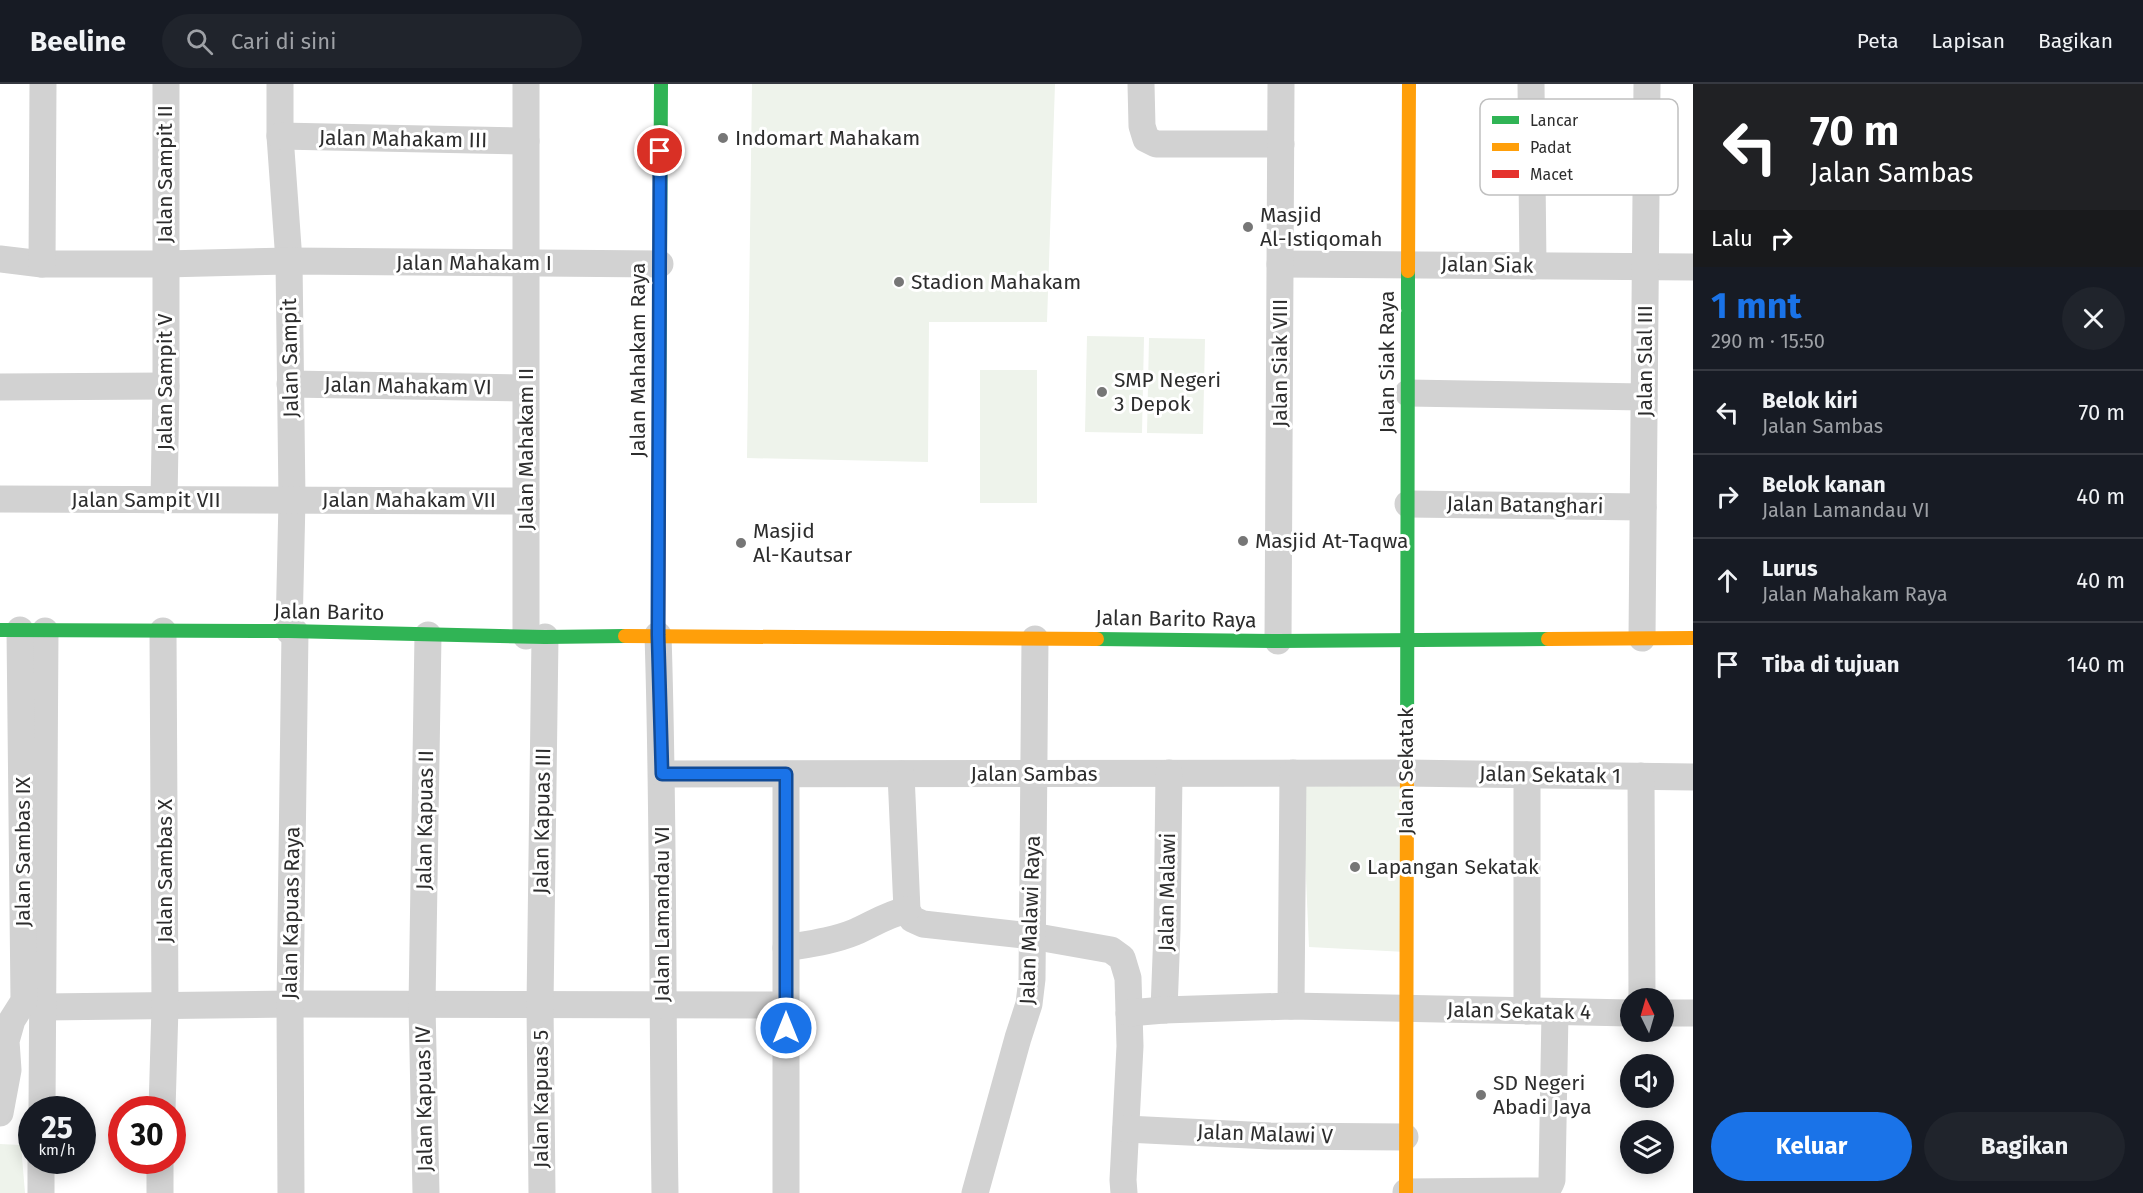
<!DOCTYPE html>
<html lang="id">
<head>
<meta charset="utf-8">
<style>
  body { margin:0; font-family:"Fira Sans",sans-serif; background:#20242c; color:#f1f3f6; height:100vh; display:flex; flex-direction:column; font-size:22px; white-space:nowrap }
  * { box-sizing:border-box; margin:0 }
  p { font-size:20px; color:#9ea1a6 }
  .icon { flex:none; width:33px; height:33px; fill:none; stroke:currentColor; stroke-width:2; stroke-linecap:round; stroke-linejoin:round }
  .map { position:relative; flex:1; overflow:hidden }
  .side { display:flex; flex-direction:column; background:#171b24; width:450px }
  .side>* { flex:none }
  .banner { background:#202124; color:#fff; overflow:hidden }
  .needle { width:39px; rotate:355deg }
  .tools { position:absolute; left:1620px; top:904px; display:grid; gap:12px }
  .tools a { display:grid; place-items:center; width:54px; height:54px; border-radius:50%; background:#171b24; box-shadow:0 3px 15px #0003; font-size:30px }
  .speed { position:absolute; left:18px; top:1012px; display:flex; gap:12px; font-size:30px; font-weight:700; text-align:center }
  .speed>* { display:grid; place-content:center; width:78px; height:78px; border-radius:50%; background:#171b24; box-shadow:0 3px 15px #0003; line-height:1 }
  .speed small { font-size:15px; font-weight:400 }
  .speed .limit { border:9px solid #d22; background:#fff; color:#111 }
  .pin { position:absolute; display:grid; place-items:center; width:51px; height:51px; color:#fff; margin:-26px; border:3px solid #fff; border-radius:50%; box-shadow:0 2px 6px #0007 }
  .me { position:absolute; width:66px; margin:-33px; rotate:0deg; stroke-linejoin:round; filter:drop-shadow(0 0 4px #0008) }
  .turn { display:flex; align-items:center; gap:21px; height:126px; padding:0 18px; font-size:27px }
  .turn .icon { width:78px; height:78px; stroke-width:2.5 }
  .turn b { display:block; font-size:42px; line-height:51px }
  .then { display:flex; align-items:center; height:57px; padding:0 18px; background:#0003; gap:12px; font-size:22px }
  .round { display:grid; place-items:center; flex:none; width:63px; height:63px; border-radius:32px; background:#20242c }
  .summary { display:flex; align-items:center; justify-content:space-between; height:102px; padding:0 18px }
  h1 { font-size:36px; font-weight:700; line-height:45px; color:#1a73e8 }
  .cta { display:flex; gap:12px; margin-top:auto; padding:12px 18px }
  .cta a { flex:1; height:69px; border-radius:36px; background:#1a73e8; color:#fff; font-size:24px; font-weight:700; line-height:69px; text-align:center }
  .cta a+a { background:#20242c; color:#f1f3f6 }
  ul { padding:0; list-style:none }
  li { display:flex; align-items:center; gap:18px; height:84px; padding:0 18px; border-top:2px solid #363941 }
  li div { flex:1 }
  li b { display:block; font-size:22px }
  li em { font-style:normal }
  header { display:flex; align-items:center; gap:36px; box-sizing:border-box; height:84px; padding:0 30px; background:#171b24; border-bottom:2px solid #363941 }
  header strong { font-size:28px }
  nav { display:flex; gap:33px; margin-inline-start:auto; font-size:21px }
  .search { width:420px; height:54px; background:#20242c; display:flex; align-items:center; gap:15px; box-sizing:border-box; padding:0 21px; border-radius:33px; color:#9ea1a6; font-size:22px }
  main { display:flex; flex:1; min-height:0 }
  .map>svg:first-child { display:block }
  .green { fill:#eef3eb }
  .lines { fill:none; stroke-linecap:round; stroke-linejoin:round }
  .street { stroke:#d2d2d2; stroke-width:27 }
  .fast { stroke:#30b455; stroke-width:14 }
  .slow { stroke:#ff9f0a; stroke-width:14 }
  .jam { stroke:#e5322d; stroke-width:14 }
  .route-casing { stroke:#114b97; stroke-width:15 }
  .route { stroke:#1a73e8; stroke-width:10 }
  .poi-dot { fill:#767676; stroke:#fff; stroke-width:2 }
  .labels { text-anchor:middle; stroke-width:6; stroke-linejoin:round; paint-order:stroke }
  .poi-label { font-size:21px; fill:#2d2d2d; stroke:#fff; text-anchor:start }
  .street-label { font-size:21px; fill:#2d2d2d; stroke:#fff }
  .key { fill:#fff; stroke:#c0c0c0; stroke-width:1.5 }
  .key-label { font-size:16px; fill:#2d2d2d }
</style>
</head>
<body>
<header>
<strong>Beeline</strong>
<div class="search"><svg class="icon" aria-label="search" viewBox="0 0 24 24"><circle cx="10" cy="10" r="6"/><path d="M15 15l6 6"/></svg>Cari di sini</div>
<nav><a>Peta</a><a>Lapisan</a><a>Bagikan</a></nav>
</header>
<main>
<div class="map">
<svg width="1693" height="1109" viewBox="0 0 1693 1109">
  <rect width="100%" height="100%" fill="#fff"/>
  <g class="green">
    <path d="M752,0H1055L1047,238H929L928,378L747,374Z"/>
    <path d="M1087,252L1144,253L1142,349L1085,348Z"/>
    <path d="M1149,254L1205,255L1203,350L1147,349Z"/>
    <rect x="980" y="286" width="57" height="133"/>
    <path d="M1402,700L1406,868L1309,863L1302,702Z"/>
    <path d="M0,1060L21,1061L25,1109H0Z"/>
  </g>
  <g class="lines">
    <g class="street">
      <path d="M280,0V52L289,177L292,416L289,547"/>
      <path d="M1141,0L1142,42L1146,55L1156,60H1281"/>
      <path d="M1531,0L1533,182"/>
      <path d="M280,52L526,57"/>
      <path d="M0,175L42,180H165L289,177L660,180"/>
      <path d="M42,180L43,0"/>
      <path d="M1280,180L1693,183"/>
      <path d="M290,300L525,304"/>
      <path d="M0,303L166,302"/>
      <path d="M1408,309L1644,313"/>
      <path d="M0,415L526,417"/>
      <path d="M164,416L166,302V0"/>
      <path d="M1408,420L1643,423"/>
      <path d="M658,551C664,737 662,923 665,1109"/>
      <path d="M526,552V0"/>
      <path d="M1642,554L1647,0"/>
      <path d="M1278,557L1281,0"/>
      <path d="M662,690L1406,689L1693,693"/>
      <path d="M786,690V1109"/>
      <path d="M901,690L907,826L912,835L923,840L1032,852L1111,866L1122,874L1128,894L1130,962L1123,1096L1124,1109"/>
      <path d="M1527,691V927"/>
      <path d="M1641,692L1642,915"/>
      <path d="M786,864C809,860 833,857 855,848C873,840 888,830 907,826"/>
      <path d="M1291,922L1293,689"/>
      <path d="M43,923L290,920L786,921"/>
      <path d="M1164,926L1167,846L1169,689"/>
      <path d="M1129,929L1164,926L1291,922L1630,929"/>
      <path d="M1664,929H1693"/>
      <path d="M42,1026L45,547"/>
      <path d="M162,1026L165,923L163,547"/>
      <path d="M0,1029L8,986L6,957L12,936L24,917L20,546"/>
      <path d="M1126,1045L1270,1052L1405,1053"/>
      <path d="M1406,1108L1537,1107C1546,1107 1549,1105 1552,1096L1555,928"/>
      <path d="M41,1109V1077"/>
      <path d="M160,1109V1077"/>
      <path d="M291,1109L290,920L295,548"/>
      <path d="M426,1109L422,921L428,551"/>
      <path d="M542,1109L540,921L545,553"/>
      <path d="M975,1109L1018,954L1029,920L1032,895L1035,555"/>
    </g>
    <g class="fast">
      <path d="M659,353L661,0"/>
      <path d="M0,546L289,547L545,553L625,552"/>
      <path d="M1097,555L1278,557L1548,555"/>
      <path d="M1407,687L1408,187"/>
    </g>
    <g class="slow">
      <path d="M1408,187L1409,0"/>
      <path d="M625,552L1097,555"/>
      <path d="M1548,555L1693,554"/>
      <path d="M1406,1109L1407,687"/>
    </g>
    <path class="jam" d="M658,551L659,353"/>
  </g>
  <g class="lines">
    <g class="route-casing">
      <path id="route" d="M660,67L658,551L662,690H786V944"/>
    </g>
    <use href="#route" class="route"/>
  </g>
  <g class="poi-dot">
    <circle cx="723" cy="54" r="6"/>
    <circle cx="1248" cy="143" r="6"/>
    <circle cx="899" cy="198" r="6"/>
    <circle cx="1102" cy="308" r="6"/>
    <circle cx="1243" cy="457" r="6"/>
    <circle cx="741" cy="459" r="6"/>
    <circle cx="1355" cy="783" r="6"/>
    <circle cx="1481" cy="1011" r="6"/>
  </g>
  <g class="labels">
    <g class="poi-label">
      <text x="735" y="61">Indomart Mahakam</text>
      <text x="1260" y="138">Masjid<tspan x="1260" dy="24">Al-Istiqomah</tspan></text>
      <text x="911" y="205">Stadion Mahakam</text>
      <text x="1114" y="303">SMP Negeri<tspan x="1114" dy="24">3 Depok</tspan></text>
      <text x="753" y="454">Masjid<tspan x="753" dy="24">Al-Kautsar</tspan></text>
      <text x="1255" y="464">Masjid At-Taqwa</text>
      <text x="1367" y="790">Lapangan Sekatak</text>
      <text x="1493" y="1006">SD Negeri<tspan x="1493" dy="24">Abadi Jaya</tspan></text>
    </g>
    <g class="street-label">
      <text transform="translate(403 55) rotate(1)" y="7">Jalan Mahakam III</text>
      <text transform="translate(165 90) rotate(-90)" y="7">Jalan Sampit II</text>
      <text x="474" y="186">Jalan Mahakam I</text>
      <text transform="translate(1487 181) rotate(1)" y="7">Jalan Siak</text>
      <text transform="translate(290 274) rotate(-91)" y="7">Jalan Sampit</text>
      <text transform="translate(638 276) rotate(-90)" y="7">Jalan Mahakam Raya</text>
      <text transform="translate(1645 277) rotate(-90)" y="7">Jalan Slal III</text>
      <text transform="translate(1387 278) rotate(-90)" y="7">Jalan Siak Raya</text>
      <text transform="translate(1280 279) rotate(-90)" y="7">Jalan Siak VIII</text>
      <text transform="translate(165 298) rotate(-90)" y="7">Jalan Sampit V</text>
      <text transform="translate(408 302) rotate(1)" y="7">Jalan Mahakam VI</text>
      <text transform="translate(526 365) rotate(-90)" y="7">Jalan Mahakam II</text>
      <text x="146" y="423">Jalan Sampit VII</text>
      <text x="409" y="423">Jalan Mahakam VII</text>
      <text transform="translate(1525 421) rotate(1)" y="7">Jalan Batanghari</text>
      <text transform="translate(329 528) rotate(1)" y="7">Jalan Barito</text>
      <text transform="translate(1176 535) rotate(1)" y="7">Jalan Barito Raya</text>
      <text transform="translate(1406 687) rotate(-90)" y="7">Jalan Sekatak</text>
      <text x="1034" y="697">Jalan Sambas</text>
      <text transform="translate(1550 691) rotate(1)" y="7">Jalan Sekatak 1</text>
      <text transform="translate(425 736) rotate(-89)" y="7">Jalan Kapuas II</text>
      <text transform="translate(542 737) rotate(-89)" y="7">Jalan Kapuas III</text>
      <text transform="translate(23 768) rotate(-90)" y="7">Jalan Sambas IX</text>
      <text transform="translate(165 787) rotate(-90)" y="7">Jalan Sambas X</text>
      <text transform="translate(1167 808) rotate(-89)" y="7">Jalan Malawi</text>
      <text transform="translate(291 829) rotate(-89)" y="7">Jalan Kapuas Raya</text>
      <text transform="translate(662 830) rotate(-90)" y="7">Jalan Lamandau VI</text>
      <text transform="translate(1030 836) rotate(-88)" y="7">Jalan Malawi Raya</text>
      <text transform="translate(1519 927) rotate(1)" y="7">Jalan Sekatak 4</text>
      <text transform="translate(424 1015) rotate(-91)" y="7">Jalan Kapuas IV</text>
      <text transform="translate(541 1015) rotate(-90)" y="7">Jalan Kapuas 5</text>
      <text transform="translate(1265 1050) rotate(2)" y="7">Jalan Malawi V</text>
    </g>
  </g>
  <rect x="1480" y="15" width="198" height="96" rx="9" class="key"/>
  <rect x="1492" y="32" width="27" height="8" fill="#30b455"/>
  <rect x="1492" y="59" width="27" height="8" fill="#ff9f0a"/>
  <rect x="1492" y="86" width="27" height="8" fill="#e5322d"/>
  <g class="key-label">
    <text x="1530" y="42">Lancar</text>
    <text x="1530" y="69">Padat</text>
    <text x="1530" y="96">Macet</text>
  </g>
</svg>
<div class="tools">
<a><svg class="needle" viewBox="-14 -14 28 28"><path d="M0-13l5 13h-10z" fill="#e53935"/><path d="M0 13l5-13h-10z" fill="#9ea1a6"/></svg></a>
<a><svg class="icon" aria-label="sound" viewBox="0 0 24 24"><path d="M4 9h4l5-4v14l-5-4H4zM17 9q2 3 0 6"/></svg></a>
<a><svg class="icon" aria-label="layers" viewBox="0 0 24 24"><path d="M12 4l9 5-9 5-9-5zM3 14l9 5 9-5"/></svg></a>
</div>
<div class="speed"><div>25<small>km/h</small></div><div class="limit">30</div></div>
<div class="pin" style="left:660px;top:67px;background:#d93025"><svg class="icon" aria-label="arrive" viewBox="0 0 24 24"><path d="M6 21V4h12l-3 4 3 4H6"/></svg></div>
<svg class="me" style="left:786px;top:944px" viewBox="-20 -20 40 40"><circle r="17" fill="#1a73e8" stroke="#fff" stroke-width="3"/><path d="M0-11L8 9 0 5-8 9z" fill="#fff"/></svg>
</div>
<section class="side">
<div class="banner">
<div class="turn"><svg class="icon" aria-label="left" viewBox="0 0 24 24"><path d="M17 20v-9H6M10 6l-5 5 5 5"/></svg><div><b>70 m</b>Jalan Sambas</div></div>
<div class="then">Lalu<svg class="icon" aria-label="right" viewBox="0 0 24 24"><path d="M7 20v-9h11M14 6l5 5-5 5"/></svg></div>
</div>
<div class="summary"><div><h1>1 mnt</h1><p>290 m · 15:50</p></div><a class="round"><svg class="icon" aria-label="close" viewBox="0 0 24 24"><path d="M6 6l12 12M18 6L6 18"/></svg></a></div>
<ul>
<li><svg class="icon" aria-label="left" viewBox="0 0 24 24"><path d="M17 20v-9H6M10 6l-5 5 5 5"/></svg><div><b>Belok kiri</b><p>Jalan Sambas</p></div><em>70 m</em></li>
<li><svg class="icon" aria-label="right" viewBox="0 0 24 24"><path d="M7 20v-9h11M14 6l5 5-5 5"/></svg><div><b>Belok kanan</b><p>Jalan Lamandau VI</p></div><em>40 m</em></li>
<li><svg class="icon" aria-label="ahead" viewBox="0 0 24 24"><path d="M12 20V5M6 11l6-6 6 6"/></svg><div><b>Lurus</b><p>Jalan Mahakam Raya</p></div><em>40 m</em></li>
<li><svg class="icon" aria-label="arrive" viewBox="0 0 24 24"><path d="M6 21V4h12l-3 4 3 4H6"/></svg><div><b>Tiba di tujuan</b></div><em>140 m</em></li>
</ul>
<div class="cta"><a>Keluar</a><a>Bagikan</a></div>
</section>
</main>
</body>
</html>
